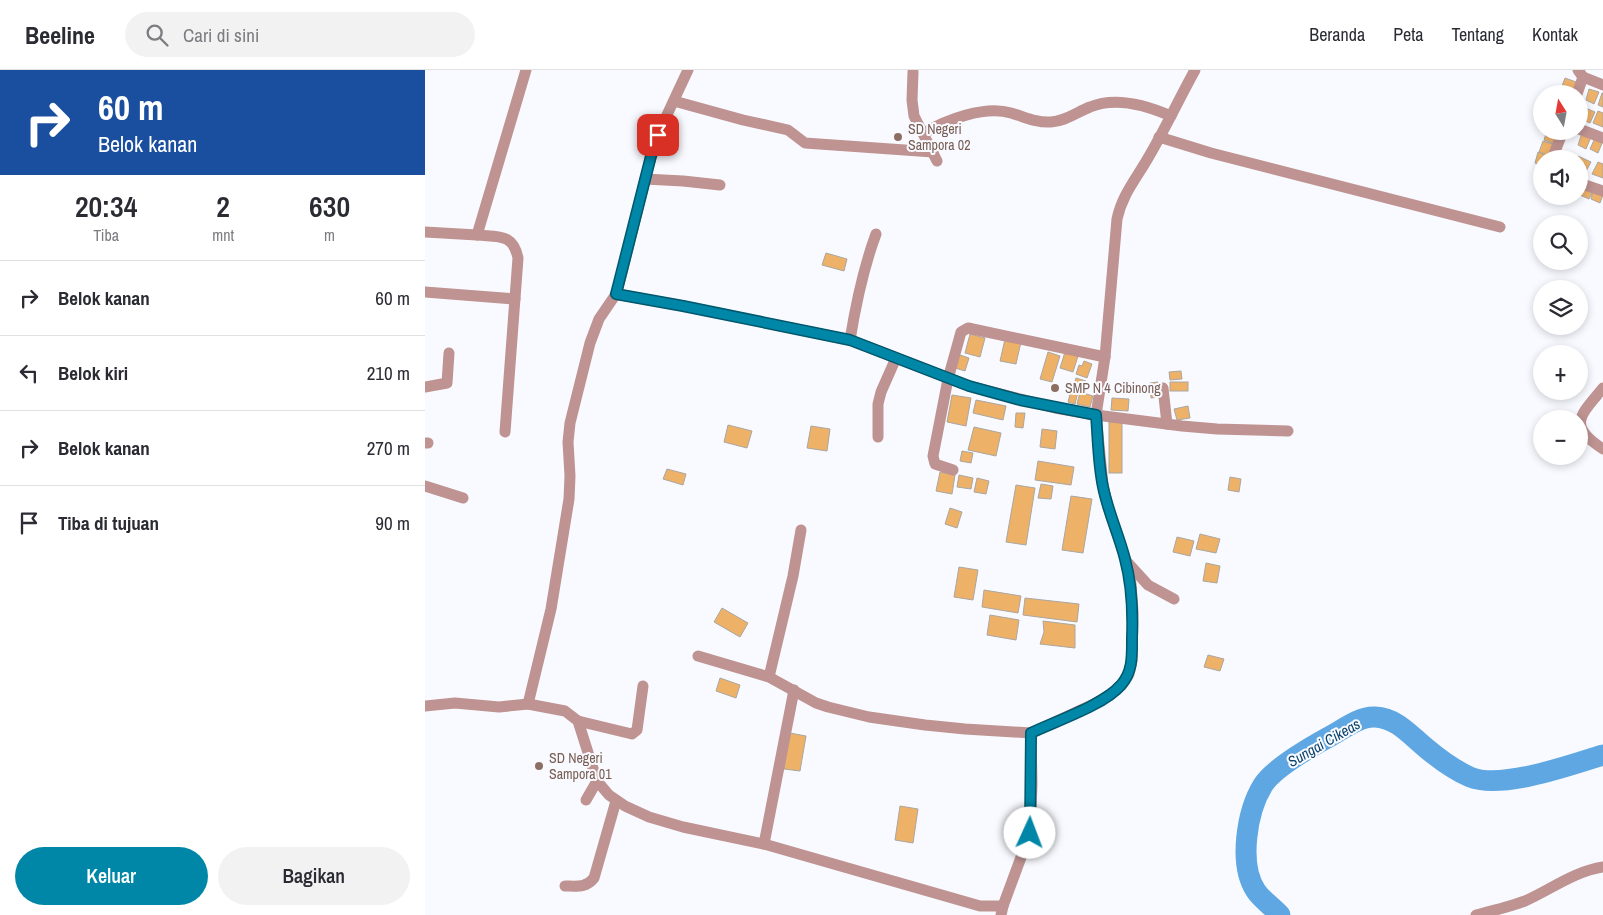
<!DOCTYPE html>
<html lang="id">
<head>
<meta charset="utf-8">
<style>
  body { margin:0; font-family:"Archivo Narrow",sans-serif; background:#f2f2f3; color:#2b2b33; height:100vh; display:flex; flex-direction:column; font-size:19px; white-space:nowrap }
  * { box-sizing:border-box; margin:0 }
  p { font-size:16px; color:#7c7c81 }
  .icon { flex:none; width:28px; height:28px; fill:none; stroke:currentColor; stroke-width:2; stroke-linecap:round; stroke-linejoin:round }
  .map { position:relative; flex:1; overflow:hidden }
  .drawer { display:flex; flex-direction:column; background:#fff; width:425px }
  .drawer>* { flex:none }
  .hud { background:#1a4fa0; color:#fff; overflow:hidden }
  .needle { width:32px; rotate:349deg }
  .controls { position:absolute; left:1108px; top:15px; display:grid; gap:10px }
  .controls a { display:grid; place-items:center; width:55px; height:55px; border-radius:50%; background:#fff; box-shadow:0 2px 8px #0003; font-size:25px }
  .pin { position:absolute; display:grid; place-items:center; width:42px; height:42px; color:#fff; margin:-21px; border-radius:10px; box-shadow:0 2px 8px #0006 }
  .me { position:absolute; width:55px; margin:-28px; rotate:2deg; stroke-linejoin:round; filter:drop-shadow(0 0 4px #0008) }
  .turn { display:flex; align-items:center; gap:18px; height:105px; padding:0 15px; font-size:22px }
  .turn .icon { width:65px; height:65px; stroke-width:2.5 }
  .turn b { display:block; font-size:35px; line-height:42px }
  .eta { display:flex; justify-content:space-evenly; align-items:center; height:85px; text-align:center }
  .eta b { font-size:30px; font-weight:600; line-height:35px }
  .action { display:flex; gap:10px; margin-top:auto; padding:10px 15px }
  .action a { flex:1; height:58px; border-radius:30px; background:#0087a8; color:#fff; font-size:20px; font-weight:600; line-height:58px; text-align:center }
  .action a+a { background:#f2f2f3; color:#2b2b33 }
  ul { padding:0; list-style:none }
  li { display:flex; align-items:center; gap:15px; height:75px; padding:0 15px; border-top:1px solid #e1e1e2 }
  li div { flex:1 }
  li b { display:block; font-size:19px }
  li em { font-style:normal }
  header { display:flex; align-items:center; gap:30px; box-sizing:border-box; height:70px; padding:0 25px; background:#fff; border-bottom:1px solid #e1e1e2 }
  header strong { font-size:24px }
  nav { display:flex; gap:28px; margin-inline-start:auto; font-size:18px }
  .search { width:350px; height:45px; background:#f2f2f3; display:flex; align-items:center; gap:12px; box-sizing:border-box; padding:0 18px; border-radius:28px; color:#7c7c81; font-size:19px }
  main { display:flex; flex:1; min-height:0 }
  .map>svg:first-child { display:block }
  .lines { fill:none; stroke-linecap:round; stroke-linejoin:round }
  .river { stroke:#5ea7e3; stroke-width:21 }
  .building { fill:#eeb168; stroke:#aaa6a2 }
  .minor { stroke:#be9391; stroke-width:11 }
  .route-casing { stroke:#00586d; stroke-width:12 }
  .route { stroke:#0087a8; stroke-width:9 }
  .education-dot { fill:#8d6e63; stroke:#f9faff; stroke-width:2 }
  .labels { text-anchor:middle; stroke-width:4; stroke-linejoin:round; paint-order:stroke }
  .education-label { font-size:14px; fill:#785e54; stroke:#f9faff; text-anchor:start }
  .water-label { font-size:15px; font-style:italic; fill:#0b436b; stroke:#f9faff }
</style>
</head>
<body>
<header>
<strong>Beeline</strong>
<div class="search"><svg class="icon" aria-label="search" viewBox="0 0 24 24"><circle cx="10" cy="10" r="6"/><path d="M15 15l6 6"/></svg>Cari di sini</div>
<nav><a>Beranda</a><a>Peta</a><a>Tentang</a><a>Kontak</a></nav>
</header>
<main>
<section class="drawer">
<div class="hud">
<div class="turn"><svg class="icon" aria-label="right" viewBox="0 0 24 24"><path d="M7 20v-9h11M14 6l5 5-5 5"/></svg><div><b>60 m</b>Belok kanan</div></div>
</div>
<div class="eta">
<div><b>20:34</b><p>Tiba</p></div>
<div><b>2</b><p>mnt</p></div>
<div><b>630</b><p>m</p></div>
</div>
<ul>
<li><svg class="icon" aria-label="right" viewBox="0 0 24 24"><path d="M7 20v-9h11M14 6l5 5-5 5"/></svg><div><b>Belok kanan</b></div><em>60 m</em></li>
<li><svg class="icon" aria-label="left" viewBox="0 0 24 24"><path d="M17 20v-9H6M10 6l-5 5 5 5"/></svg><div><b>Belok kiri</b></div><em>210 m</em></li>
<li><svg class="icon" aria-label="right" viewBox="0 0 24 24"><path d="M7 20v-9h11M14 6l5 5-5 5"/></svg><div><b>Belok kanan</b></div><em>270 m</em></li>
<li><svg class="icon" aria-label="arrive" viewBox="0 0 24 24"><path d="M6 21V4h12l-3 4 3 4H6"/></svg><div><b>Tiba di tujuan</b></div><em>90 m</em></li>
</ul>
<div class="action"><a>Keluar</a><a>Bagikan</a></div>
</section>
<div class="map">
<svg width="1178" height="845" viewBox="0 0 1178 845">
  <rect width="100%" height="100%" fill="#f9faff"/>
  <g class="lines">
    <path class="river" d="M855,845C848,837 837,830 831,821C813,794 822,741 838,715C849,698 884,678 902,668C916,661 934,646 950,647C972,648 985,665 1001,678C1014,689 1029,700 1045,707C1076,720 1146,695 1178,685"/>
  </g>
  <g class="building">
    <path d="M1140,8L1154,13L1149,24L1136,19Z"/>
    <path d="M1164,19L1174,22L1169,34L1161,30Z"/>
    <path d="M1177,23H1178V37L1173,35Z"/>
    <path d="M1158,37L1170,42L1165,53L1154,48Z"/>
    <path d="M1173,41L1178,43V57L1168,53Z"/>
    <path d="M1122,61L1136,63L1132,75L1119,70Z"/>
    <path d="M1157,63L1166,67L1161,79L1153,75Z"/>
    <path d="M1170,68L1178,71L1173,83L1165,79Z"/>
    <path d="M1118,71L1131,75L1127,87L1114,82Z"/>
    <path d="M1113,82L1126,87V89H1116V96L1110,93Z"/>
    <path d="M1153,86L1166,92L1160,103L1154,100V89H1151Z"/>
    <path d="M1173,92L1178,94V108L1167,104Z"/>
    <path d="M1158,117L1168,121L1164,129L1155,125Z"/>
    <path d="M1168,121L1178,125L1175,133L1166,129Z"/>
    <path d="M401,183L422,189L419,201L397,195Z"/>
    <path d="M545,264L560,268L555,287L540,283Z"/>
    <path d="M580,269L596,272L591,294L575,291Z"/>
    <path d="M623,282L635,286L627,312L615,309Z"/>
    <path d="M640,282L653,286L648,302L635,298Z"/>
    <path d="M532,284L544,288L540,301L527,297Z"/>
    <path d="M659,291L667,294L662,308L651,304L654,295L657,296Z"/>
    <path d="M756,301L757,309L745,310L744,302Z"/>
    <path d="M651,308L661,311L658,320L648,317Z"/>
    <path d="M733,312L734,327L726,328L725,313Z"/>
    <rect x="745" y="312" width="18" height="9"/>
    <path d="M646,320L653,322L650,334L643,332Z"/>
    <path d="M655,322L668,326L665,337L652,334Z"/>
    <path d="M527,325L546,328L541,356L522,352Z"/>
    <path d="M687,328L704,329L703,341L686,340Z"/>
    <path d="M551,330L581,336L578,350L548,343Z"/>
    <path d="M763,336L765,348L752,350L749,339Z"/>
    <path d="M591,343H600L598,358L590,357Z"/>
    <rect x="684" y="352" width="13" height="51"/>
    <path d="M303,355L327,361L322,378L299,372Z"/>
    <path d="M386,356L405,359L402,381L382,378Z"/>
    <path d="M549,357L576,363L571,386L543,380Z"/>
    <path d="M617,359L632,361L630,379L615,377Z"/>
    <path d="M537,381L548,383L546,393L535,391Z"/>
    <path d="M613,391L649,397L646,415L610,410Z"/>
    <path d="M242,399L261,404L258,415L238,409Z"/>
    <path d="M515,402L530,405L527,424L511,421Z"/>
    <path d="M534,405L548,408L546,419L532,417Z"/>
    <path d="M805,407L816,409L814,422L803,420Z"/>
    <path d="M552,408L564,411L561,424L549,422Z"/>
    <path d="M616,414L628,416L626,429L613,428Z"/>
    <path d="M591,415L610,418L601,475L581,472Z"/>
    <path d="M646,426L667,429L658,483L637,480Z"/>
    <path d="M525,438L537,442L532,458L520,454Z"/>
    <path d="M775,464L795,469L791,483L771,479Z"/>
    <path d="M752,467L769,471L765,486L748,482Z"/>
    <path d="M781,493L795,496L792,513L778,511Z"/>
    <path d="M534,497L553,500L548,530L529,527Z"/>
    <path d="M559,520L596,526L593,543L557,537Z"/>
    <path d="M600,528L654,534L652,552L598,545Z"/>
    <path d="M297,538L323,553L315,567L289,552Z"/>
    <path d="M565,545L594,550L591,570L562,565Z"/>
    <path d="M618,551L650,555V578L615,574L619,562Z"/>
    <path d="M783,585L799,589L795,601L779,597Z"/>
    <path d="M295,608L315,615L311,628L291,621Z"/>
    <path d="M365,663L381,666L375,701L359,699Z"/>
    <path d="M475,736L493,739L488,773L470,770Z"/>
  </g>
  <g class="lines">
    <g class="minor">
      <path d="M1153,0L1158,7L1178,15"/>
      <path d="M488,2L487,30L489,46L512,91"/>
      <path d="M1152,24L1158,7"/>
      <path d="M249,31L318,50L363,60L380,73L508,82"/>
      <path d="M1154,59L1178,68"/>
      <path d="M499,63C521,50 560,35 586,43C600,47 611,53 626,52C641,51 652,42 665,37C691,26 721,35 746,46"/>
      <path d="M734,67L786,83L1075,157"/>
      <path d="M1127,89L1138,61"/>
      <path d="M220,109L258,111L295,115"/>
      <path d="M1154,113L1178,121"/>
      <path d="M0,162L52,165L101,0"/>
      <path d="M52,165C73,167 88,163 93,188L80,362"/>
      <path d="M0,222L90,229"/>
      <path d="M191,224L258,236L425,270L544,316L630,338L671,345L757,356L792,359L863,361"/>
      <path d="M425,270C431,233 438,199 451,164"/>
      <path d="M0,317L22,313L24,283"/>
      <path d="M738,318L742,354"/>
      <path d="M1178,318C1156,345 1141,355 1178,379"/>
      <path d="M453,367V334L456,322L471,288"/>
      <path d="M0,373H3"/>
      <path d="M528,400L510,394L508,386L523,309L536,262L543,258L680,287"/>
      <path d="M0,416L38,428"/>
      <path d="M702,492L723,515L749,529"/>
      <path d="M273,586L344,607L391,633L403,637L444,647L500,655L540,659L606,663L671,633L686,624L697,615L704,604L707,591L708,542L706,514L701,491L683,437L678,415L671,345L680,287L692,149C697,125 711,109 723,88C740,59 754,29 770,0"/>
      <path d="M344,607L368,506L376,460"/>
      <path d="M103,634L126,539L144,429L145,406L143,372L145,353L165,273L174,249L191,224L194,214L226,87L241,47L263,0"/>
      <path d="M0,636L30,633L74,637L103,634L140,641L153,651L172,711L184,725L200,736L224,747L258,757L339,774L555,836H578L576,845"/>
      <path d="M153,651L207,664L212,660L218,616"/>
      <path d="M161,730L172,711"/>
      <path d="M339,774L369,620"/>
      <path d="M140,816C152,816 161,818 169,808L191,731"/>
      <path d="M578,836L605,763L607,715L606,663"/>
      <path d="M1051,845C1067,841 1084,837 1100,831C1125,820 1150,801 1178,797"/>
    </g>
  </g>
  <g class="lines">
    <g class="route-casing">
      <path id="route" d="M233,65L226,86L191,224L258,236L425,270L544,316L595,330L671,345C673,369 673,393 678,417C683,442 694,465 700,489C707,515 708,542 707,568C707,585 708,602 696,615C679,635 631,651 606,663L605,763"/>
    </g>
    <use href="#route" class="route"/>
  </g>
  <g class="education-dot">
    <circle cx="473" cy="67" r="5"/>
    <circle cx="630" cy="318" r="5"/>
    <circle cx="114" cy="696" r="5"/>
  </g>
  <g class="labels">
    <g class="education-label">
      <text x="483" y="64">SD Negeri<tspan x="483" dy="16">Sampora 02</tspan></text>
      <text x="640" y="323">SMP N 4 Cibinong</text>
      <text x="124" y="693">SD Negeri<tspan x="124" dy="16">Sampora 01</tspan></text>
    </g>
    <g class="water-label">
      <text transform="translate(899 673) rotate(-30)" y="5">Sungai Cikeas</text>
    </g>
  </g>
</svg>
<div class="controls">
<a><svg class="needle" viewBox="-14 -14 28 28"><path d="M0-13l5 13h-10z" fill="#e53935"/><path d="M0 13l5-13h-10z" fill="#7c7c81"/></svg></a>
<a><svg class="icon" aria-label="sound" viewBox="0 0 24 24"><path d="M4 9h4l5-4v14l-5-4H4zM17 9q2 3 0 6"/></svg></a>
<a><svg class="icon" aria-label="search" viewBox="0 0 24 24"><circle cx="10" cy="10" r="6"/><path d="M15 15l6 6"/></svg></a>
<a><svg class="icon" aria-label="layers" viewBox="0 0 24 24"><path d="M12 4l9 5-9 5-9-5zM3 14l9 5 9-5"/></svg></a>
<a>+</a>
<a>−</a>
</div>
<div class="pin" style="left:233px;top:65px;background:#d93025"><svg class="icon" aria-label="arrive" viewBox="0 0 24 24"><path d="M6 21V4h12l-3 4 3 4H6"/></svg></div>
<svg class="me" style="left:605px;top:763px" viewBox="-20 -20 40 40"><circle r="19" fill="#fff"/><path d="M0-13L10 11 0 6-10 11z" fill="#0087a8"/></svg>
</div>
</main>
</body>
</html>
